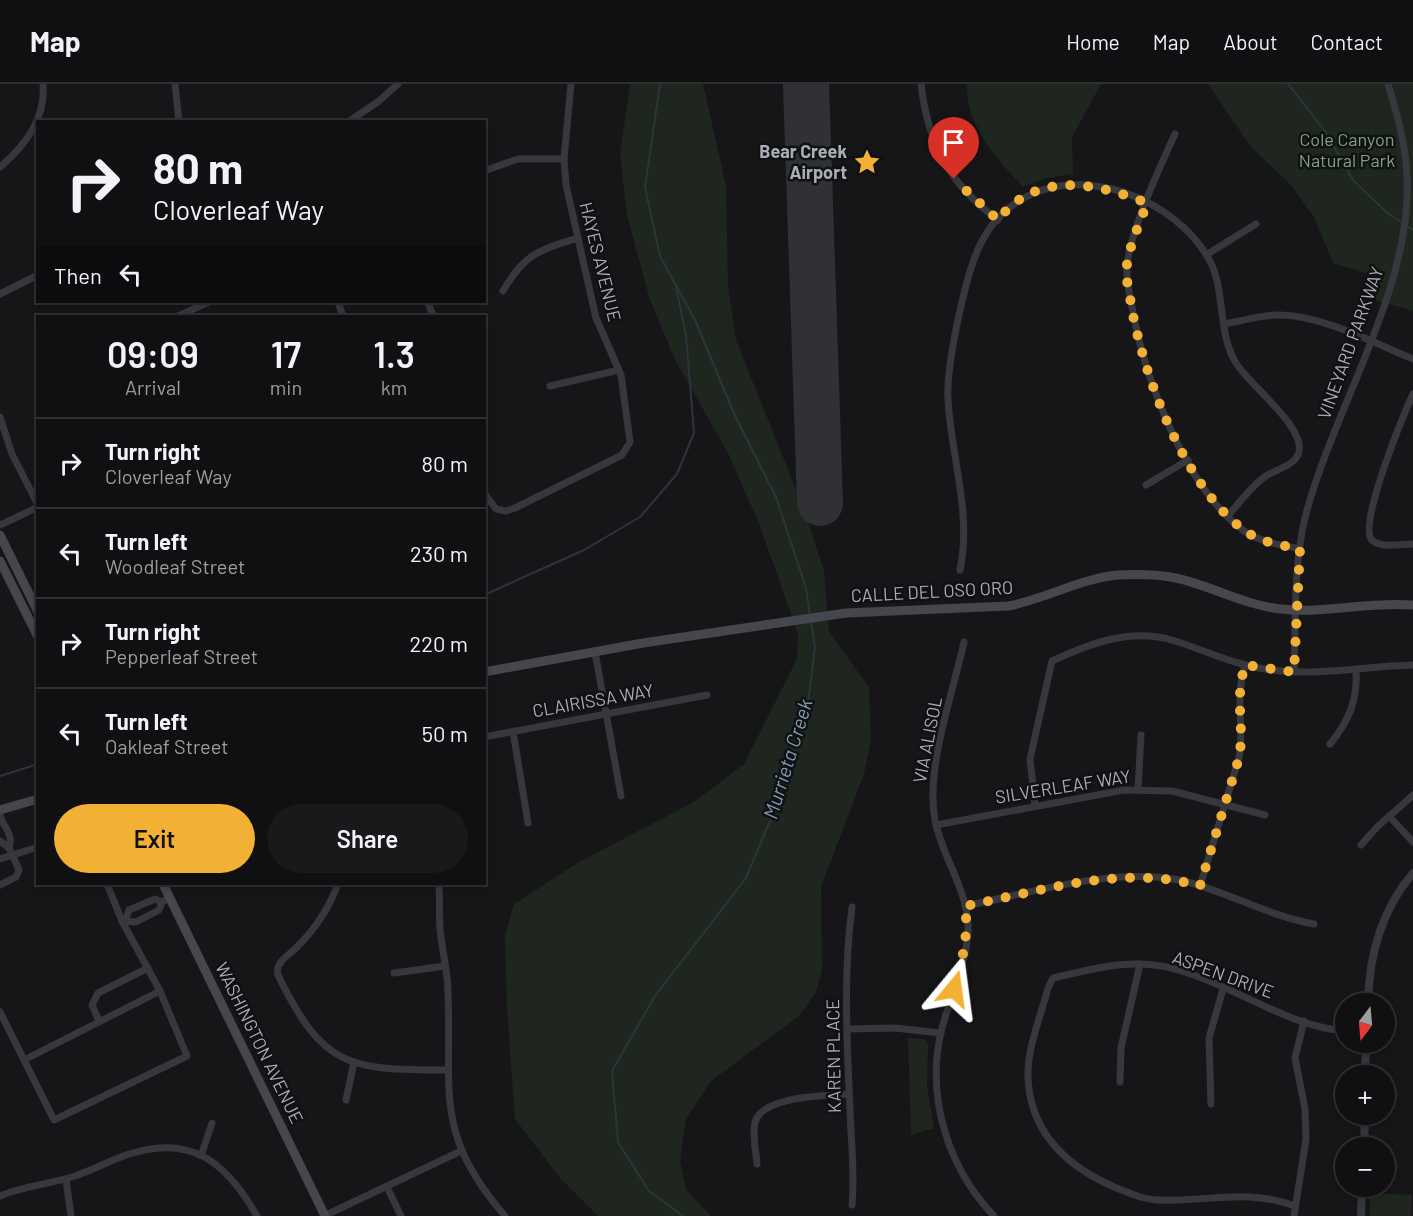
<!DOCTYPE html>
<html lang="en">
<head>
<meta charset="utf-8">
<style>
  body { margin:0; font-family:Barlow,sans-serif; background:#19191b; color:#f1f3f6; height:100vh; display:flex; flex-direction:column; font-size:22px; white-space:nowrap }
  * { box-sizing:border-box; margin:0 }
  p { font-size:20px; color:#9c9d9f }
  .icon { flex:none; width:33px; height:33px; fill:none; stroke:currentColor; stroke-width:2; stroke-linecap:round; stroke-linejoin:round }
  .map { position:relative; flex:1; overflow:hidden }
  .sheet { position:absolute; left:36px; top:231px; width:450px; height:570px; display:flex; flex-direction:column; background:#101012; border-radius:0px; box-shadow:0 3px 9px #0003,0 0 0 2px #303032 }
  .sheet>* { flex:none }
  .hud { position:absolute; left:36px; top:36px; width:450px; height:183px; border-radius:0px; box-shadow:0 3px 9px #0003,0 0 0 2px #303032; background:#101012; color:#f1f3f6; overflow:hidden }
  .needle { width:39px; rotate:196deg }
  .buttons { position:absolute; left:1335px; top:909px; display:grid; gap:12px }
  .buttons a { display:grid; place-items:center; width:60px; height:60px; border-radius:50%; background:#101012; box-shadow:0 3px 9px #0003,0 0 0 2px #303032; font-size:30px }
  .pin { position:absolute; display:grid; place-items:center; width:51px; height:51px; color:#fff; margin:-62px -26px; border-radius:50% 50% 50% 0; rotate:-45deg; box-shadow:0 0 6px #0007 }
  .pin .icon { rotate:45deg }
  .me { position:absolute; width:66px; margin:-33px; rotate:16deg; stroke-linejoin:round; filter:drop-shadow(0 0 4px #0008) }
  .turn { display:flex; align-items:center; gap:21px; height:126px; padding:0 18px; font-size:27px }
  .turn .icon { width:78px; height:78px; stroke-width:2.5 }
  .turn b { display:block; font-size:42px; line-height:51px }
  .then { display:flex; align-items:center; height:57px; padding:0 18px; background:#0003; gap:12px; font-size:22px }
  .eta { display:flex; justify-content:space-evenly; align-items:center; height:102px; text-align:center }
  .eta b { font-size:36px; font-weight:600; line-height:42px }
  .action { display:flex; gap:12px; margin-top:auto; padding:12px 18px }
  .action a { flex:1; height:69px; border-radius:36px; background:#f2b134; color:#111; font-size:24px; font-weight:600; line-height:69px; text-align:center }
  .action a+a { background:#19191b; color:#f1f3f6 }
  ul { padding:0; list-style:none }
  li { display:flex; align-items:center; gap:18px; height:90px; padding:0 18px; border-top:2px solid #303032 }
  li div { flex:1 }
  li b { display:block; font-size:22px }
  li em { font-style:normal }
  header { display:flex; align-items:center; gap:36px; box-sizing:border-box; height:84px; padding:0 30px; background:#101012; border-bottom:2px solid #303032 }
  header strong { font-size:28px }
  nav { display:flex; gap:33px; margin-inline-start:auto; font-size:21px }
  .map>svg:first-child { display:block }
  .green { fill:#1e261f }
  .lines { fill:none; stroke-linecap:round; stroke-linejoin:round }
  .stream { stroke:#2c353c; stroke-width:2 }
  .runway { stroke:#303135; stroke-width:46 }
  .minor { stroke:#37383d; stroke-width:7 }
  .tertiary { stroke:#37383d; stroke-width:8 }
  .secondary { stroke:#45474d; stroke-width:9 }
  .route { stroke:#f2b134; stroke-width:10; stroke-dasharray:0 18 }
  .labels { text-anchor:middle; stroke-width:5; stroke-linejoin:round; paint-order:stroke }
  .park-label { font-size:18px; fill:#7fa381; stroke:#111113 }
  .poi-label { font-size:18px; font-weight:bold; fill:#a8adb8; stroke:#111113; text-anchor:end }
  .street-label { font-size:18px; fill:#a8adb8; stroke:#111113 }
  .water-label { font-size:20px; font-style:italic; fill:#7f9bb3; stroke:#111113 }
</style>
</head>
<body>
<header>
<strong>Map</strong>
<nav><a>Home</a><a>Map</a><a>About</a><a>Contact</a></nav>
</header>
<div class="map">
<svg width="1413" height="1132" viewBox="0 0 1413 1132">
  <rect width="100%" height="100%" fill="#161618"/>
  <g class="green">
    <path d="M630,0H703L726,102L728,203L736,256L803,423L824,487L829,548L869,603L871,656L864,690L821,803L822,885L816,908L799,932L711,997L686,1035L680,1077L686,1106L711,1132H598L560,1094L515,1035L507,927L505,852L514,820L579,778L694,718L744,680L797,575L798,550L760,442L728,369L675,276L649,213L627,131L620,70Z"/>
    <path d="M967,0H1101L1072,53L1073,90L1047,94L1023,103C997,75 965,41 967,0Z"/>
    <path d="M1208,0H1413V227L1375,216L1382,194L1333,179L1314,133L1290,100L1251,63Z"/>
    <path d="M908,954L925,955L928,961L927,1003L934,1044L911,1051Z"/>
    <path d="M1370,1109L1412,1111L1411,1132H1370Z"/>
  </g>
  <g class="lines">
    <g class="stream">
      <path d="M660,0L645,103L660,172L695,236L736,334L776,413L806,504L810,532"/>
      <path d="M1288,0L1325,47L1353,96L1386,128L1413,146"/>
      <path d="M484,511L584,466L640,433L677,390L694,349L686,251L676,203"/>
      <path d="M0,692L38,680"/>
      <path d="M683,1132L649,1107L618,1058L612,987L655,912L746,794L777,720L807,628L815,563L811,538"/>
    </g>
    <path class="runway" d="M806,0L820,419"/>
    <g class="minor">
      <path d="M175,0L179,38"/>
      <path d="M921,0C928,60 949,100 998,136"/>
      <path d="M348,38L379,17L398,0"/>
      <path d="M1175,50C1160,83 1130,147 1127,182C1126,196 1129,209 1132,223C1144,292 1185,404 1244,447C1260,458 1281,461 1300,465"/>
      <path d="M0,83C25,62 46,35 43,0"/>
      <path d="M484,87L518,75H564"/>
      <path d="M1206,171L1256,140"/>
      <path d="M503,207C524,170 539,166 578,154"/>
      <path d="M0,210L38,191"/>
      <path d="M338,218L343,232"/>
      <path d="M428,218L433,232"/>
      <path d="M178,232L209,218"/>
      <path d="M1224,240C1241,237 1258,232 1275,231C1318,229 1374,259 1413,275"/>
      <path d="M550,302L619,286"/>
      <path d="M1413,310C1404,329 1357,443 1372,456C1381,465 1402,460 1413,460"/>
      <path d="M0,333L12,370L38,421"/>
      <path d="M1146,401L1188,376"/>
      <path d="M484,409L496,425L506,427L515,424L622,371L630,358L621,291L596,234L566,101L564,75L571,0"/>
      <path d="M0,441L38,423"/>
      <path d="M960,486C972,428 951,373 948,315C946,282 966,186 982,157C1031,65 1164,97 1209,175C1226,206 1217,248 1236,279C1249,301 1305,342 1299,368C1296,381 1277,385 1266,392C1251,402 1239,419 1228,432"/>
      <path d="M964,558C953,609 925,685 935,736C942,774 970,808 968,848C966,882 949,915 941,948C926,1014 948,1084 994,1132"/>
      <path d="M595,568L621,712"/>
      <path d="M1294,588C1296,537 1293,484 1305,434C1332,327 1413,204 1407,93C1406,61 1397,30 1388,0"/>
      <path d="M513,647L528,739"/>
      <path d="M484,653L707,611"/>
      <path d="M1330,660C1349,637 1358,616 1356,585"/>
      <path d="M1138,705L1141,651"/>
      <path d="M1035,721L1030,675L1052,577C1091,559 1132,543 1175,557C1207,567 1237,582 1271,586C1319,592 1366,582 1413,581"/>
      <path d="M0,731C3,744 14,749 9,764"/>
      <path d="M1389,732L1413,758"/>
      <path d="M936,741L1124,706L1172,707L1265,731"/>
      <path d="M0,757L9,764L19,786L16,793L0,801"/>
      <path d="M1361,761L1377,743L1413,711"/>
      <path d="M0,775L38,763"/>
      <path d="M338,800C329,824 316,844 298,862C293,868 285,872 281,878C277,883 277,886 278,891C323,984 349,986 447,986"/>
      <path d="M439,800C440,815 439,830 440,845C442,867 448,888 448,909C452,1008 433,1049 505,1132"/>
      <path d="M1200,802L1239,674C1245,641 1234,618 1245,581"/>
      <path d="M965,822C1031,809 1112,783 1179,796C1225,806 1267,832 1314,840"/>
      <path d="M852,823C843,889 847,959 850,1025C851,1057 855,1088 852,1121"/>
      <path d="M126,835L129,826L155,815L162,818"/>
      <path d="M122,837L136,838L159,826L162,818L170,813"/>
      <path d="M394,889L445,882"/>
      <path d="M0,928L54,1036L187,972L160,907L122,837L107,800"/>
      <path d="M99,937L92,921L98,909L148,884"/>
      <path d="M848,945L895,944L941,949"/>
      <path d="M24,976L160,907"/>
      <path d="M1120,998L1121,964L1140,880"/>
      <path d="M346,1016L354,978"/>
      <path d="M1211,1020L1209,954L1223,905"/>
      <path d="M202,1069L212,1039"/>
      <path d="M757,1080C756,1067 752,1050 755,1038C763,1011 827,1012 849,1010"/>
      <path d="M66,1095L71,1132"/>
      <path d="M387,1103L401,1132"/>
      <path d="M0,1112C23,1102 51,1100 75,1092C93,1086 109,1077 126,1071C191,1049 226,1078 257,1132"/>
      <path d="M1295,1122C1245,1104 1209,1118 1160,1116C1143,1116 1127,1108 1112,1102C1065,1081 1030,1047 1028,993C1027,964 1041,932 1048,904L1053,894C1081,888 1111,879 1140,880C1208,880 1277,943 1346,947"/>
      <path d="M324,1132L461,1067"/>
      <path d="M1294,1132L1306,1055L1305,1025L1295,974L1304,937"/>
    </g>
    <g class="tertiary">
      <path d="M1368,920C1369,871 1381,826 1413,789"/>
      <path d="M1365,992L1366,958"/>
      <path d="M1364,1064L1365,1030"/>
      <path d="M1361,1132L1362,1102"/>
    </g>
    <g class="secondary">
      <path d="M0,451L38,528"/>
      <path d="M0,477L38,553"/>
      <path d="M484,588L643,559L846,529L1008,522C1046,515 1079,495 1117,491C1137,490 1157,490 1176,494C1212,502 1244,521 1281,525C1325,530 1369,517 1413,521"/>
      <path d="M0,726L38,715"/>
      <path d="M163,800L325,1132"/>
    </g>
  </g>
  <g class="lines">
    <path class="route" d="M954,905C962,876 969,853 965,822C1042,807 1122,780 1200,802L1239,674C1245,641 1234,618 1245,581L1294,588L1300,465C1281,461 1259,458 1244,446C1185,403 1145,295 1132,226C1130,211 1125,195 1127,180C1130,160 1140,139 1147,119C1097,99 1036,86 998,136L954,95"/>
  </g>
  <defs>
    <g id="sight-bare" transform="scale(2.07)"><path d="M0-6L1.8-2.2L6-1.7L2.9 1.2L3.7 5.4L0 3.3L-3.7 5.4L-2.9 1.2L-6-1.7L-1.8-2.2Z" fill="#f2b134" stroke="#111113" stroke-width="2.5" paint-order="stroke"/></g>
  </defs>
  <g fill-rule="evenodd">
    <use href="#sight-bare" x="867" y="78"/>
  </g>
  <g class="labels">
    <g class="park-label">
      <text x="1347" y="62">Cole Canyon<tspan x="1347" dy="21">Natural Park</tspan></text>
    </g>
    <g class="poi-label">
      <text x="847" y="74">Bear Creek<tspan x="847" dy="21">Airport</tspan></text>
    </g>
    <g class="street-label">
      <text transform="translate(600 178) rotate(76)" y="6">HAYES AVENUE</text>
      <text transform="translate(1351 259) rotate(-70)" y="6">VINEYARD PARKWAY</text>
      <text transform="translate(932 508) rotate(-3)" y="6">CALLE DEL OSO ORO</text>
      <text transform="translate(593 617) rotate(-10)" y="6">CLAIRISSA WAY</text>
      <text transform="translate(928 656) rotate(-79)" y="6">VIA ALISOL</text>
      <text transform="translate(1063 703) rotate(-9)" y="6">SILVERLEAF WAY</text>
      <text transform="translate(1223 891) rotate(20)" y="6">ASPEN DRIVE</text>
      <text transform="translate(259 959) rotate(64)" y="6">WASHINGTON AVENUE</text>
      <text transform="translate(834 972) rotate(-91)" y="6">KAREN PLACE</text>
    </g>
    <g class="water-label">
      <text transform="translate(788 675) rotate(-73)" y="7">Murrieta Creek</text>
    </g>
  </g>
</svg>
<div class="buttons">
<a><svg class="needle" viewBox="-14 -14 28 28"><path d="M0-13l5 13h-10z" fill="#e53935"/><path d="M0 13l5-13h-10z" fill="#9c9d9f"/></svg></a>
<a>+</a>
<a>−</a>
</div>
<div class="pin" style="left:954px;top:95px;background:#d93025"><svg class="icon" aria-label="arrive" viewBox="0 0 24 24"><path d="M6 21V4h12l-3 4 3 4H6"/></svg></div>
<svg class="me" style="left:954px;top:905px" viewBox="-20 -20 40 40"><path d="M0-17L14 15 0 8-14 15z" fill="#f2b134" stroke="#fff" stroke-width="4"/></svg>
<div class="hud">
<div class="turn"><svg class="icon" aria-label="right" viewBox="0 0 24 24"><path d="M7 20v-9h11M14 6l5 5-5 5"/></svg><div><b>80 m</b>Cloverleaf Way</div></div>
<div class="then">Then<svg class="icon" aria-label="left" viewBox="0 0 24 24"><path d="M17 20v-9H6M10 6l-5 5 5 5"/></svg></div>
</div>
<section class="sheet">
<div class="eta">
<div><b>09:09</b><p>Arrival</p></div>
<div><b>17</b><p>min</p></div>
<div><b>1.3</b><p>km</p></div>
</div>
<ul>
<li><svg class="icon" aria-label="right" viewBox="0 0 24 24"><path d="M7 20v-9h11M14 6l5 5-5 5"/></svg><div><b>Turn right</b><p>Cloverleaf Way</p></div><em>80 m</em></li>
<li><svg class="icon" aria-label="left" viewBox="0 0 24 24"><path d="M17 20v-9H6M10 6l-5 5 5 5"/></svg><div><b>Turn left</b><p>Woodleaf Street</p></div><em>230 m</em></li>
<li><svg class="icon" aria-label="right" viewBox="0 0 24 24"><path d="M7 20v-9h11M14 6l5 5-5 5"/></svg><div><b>Turn right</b><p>Pepperleaf Street</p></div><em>220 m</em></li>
<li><svg class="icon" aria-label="left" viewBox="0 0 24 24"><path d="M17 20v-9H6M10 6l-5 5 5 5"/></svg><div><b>Turn left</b><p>Oakleaf Street</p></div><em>50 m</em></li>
</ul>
<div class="action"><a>Exit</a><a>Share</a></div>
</section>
</div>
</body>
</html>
